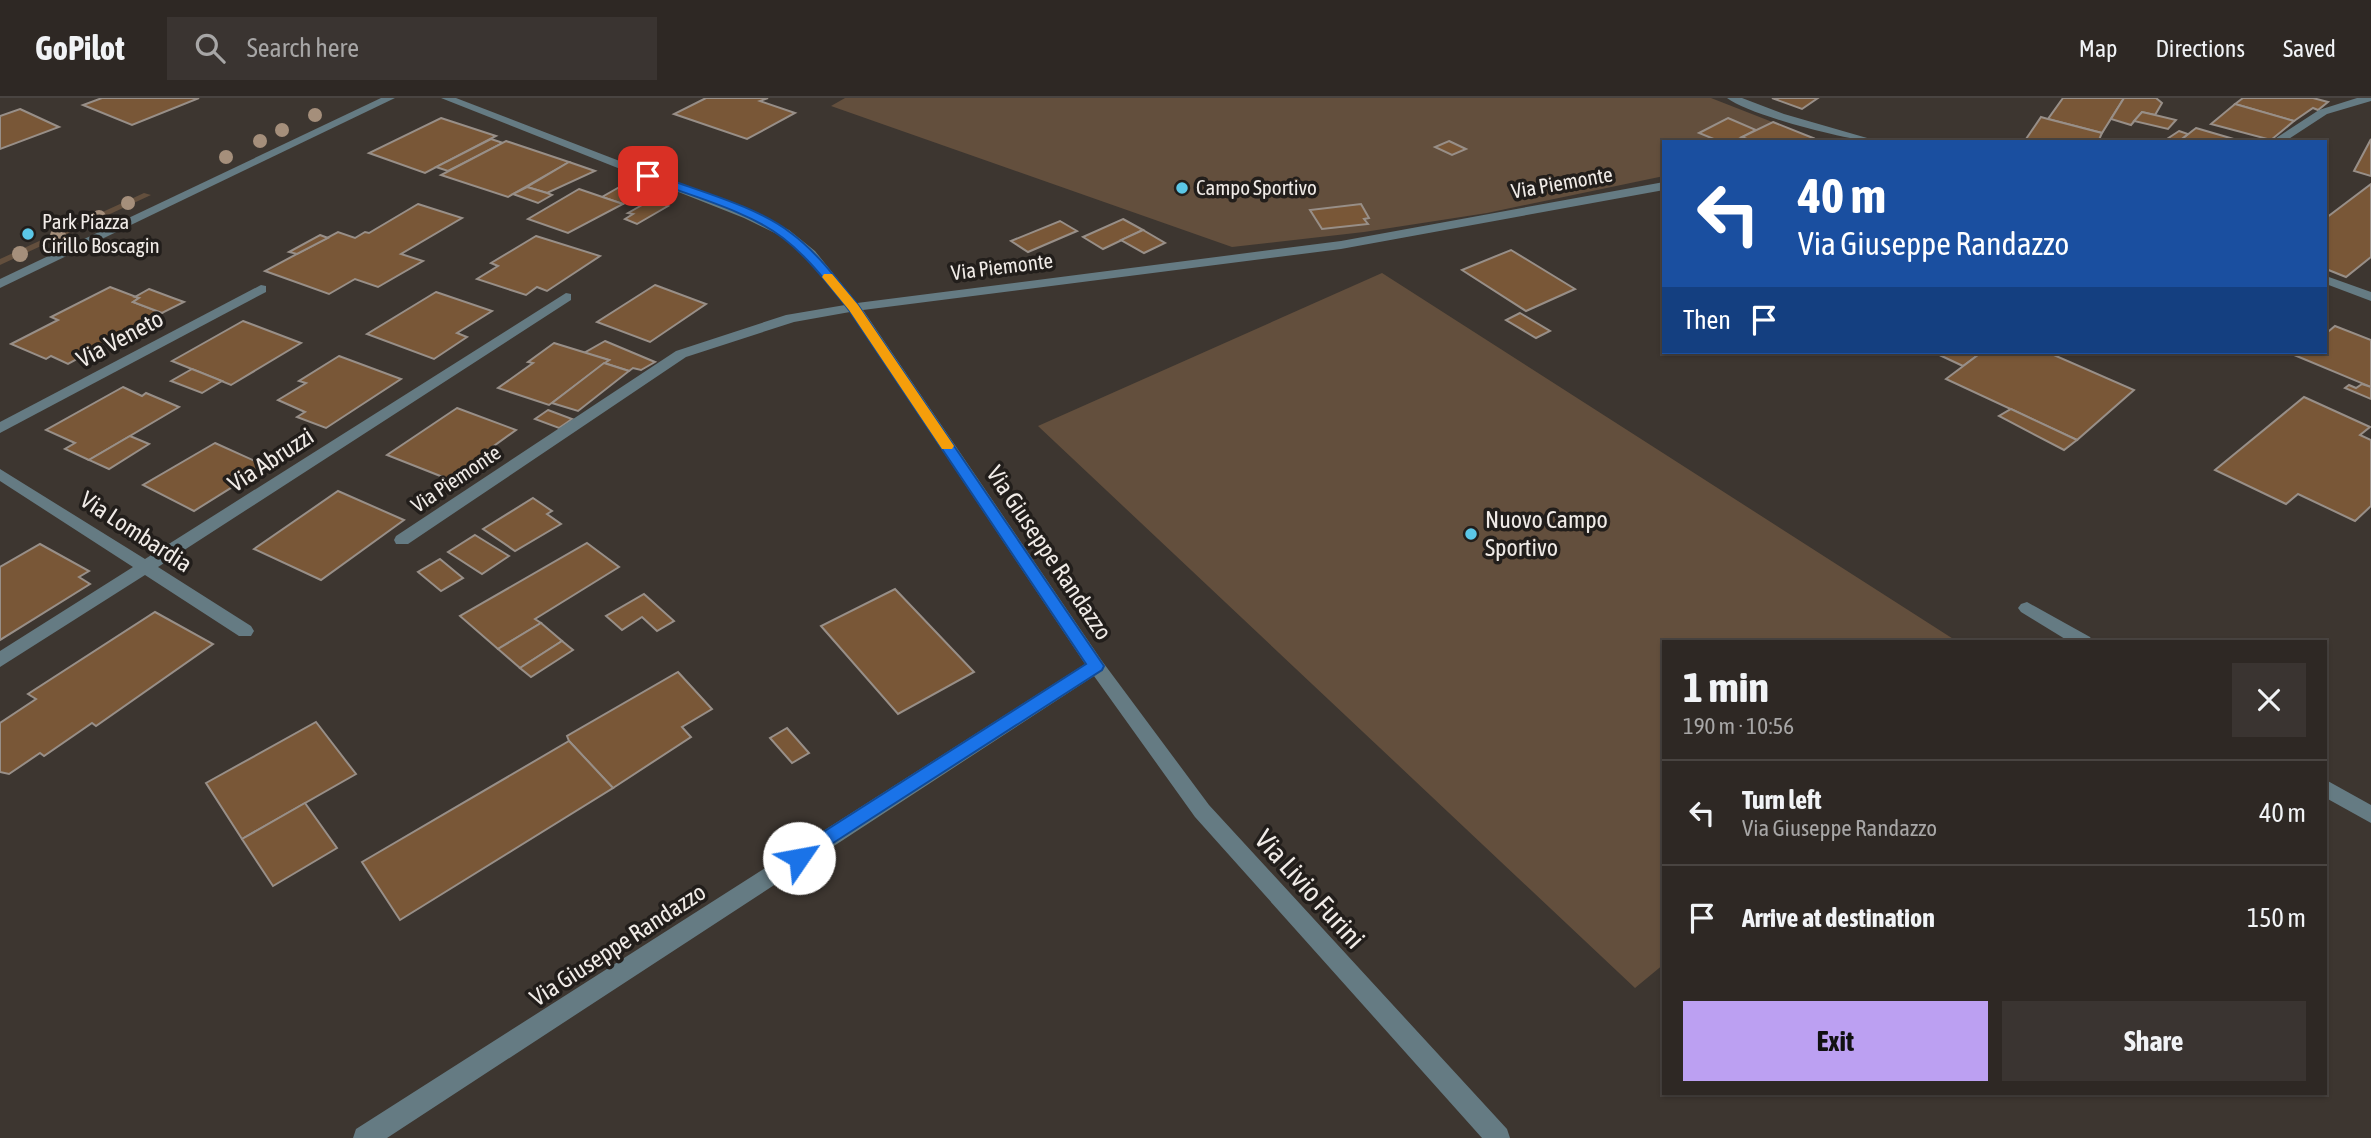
<!DOCTYPE html>
<html lang="en">
<head>
<meta charset="utf-8">
<style>
  body { margin:0; font-family:"Asap Condensed",sans-serif; background:#3a3431; color:#f1f3f6; height:100vh; display:flex; flex-direction:column; font-size:26px; white-space:nowrap }
  * { box-sizing:border-box; margin:0 }
  p { font-size:23px; color:#a7a6a6 }
  .icon { flex:none; width:38px; height:38px; fill:none; stroke:currentColor; stroke-width:2; stroke-linecap:round; stroke-linejoin:round }
  .map { position:relative; flex:1; overflow:hidden }
  .side { position:absolute; left:1662px; top:542px; width:665px; height:455px; display:flex; flex-direction:column; background:#2e2824; border-radius:0px; box-shadow:0 2px 5px #0004,0 0 0 2px #494441 }
  .side>* { flex:none }
  .banner { position:absolute; left:1662px; top:42px; width:665px; height:214px; border-radius:0px; box-shadow:0 2px 5px #0004,0 0 0 2px #494441; background:#1a4fa0; color:#fff; overflow:hidden }
  .pin { position:absolute; display:grid; place-items:center; width:60px; height:60px; color:#fff; margin:-30px; border-radius:14px; box-shadow:0 4px 10px #0006 }
  .me { position:absolute; width:77px; margin:-38px; rotate:57deg; stroke-linejoin:round; filter:drop-shadow(0 0 5px #0008) }
  .turn { display:flex; align-items:center; gap:24px; height:147px; padding:0 21px; font-size:32px }
  .turn .icon { width:91px; height:91px; stroke-width:2.5 }
  .turn b { display:block; font-size:49px; line-height:60px }
  .then { display:flex; align-items:center; height:66px; padding:0 21px; background:#0003; gap:14px; font-size:26px }
  .round { display:grid; place-items:center; flex:none; width:74px; height:74px; border-radius:0px; background:#3a3431 }
  .head { display:flex; align-items:center; justify-content:space-between; height:119px; padding:0 21px }
  h1 { font-size:42px; font-weight:700; line-height:52px }
  .primary-button { display:flex; gap:14px; margin-top:auto; padding:14px 21px }
  .primary-button a { flex:1; height:80px; border-radius:0px; background:#bca0f2; color:#111; font-size:28px; font-weight:700; line-height:80px; text-align:center }
  .primary-button a+a { background:#3a3431; color:#f1f3f6 }
  ul { padding:0; list-style:none }
  li { display:flex; align-items:center; gap:21px; height:105px; padding:0 21px; border-top:2px solid #494441 }
  li div { flex:1 }
  li b { display:block; font-size:26px }
  li em { font-style:normal }
  header { display:flex; align-items:center; gap:42px; box-sizing:border-box; height:98px; padding:0 35px; background:#2e2824; border-bottom:2px solid #494441 }
  header strong { font-size:33px }
  nav { display:flex; gap:38px; margin-inline-start:auto; font-size:24px }
  .search { width:490px; height:63px; background:#3a3431; display:flex; align-items:center; gap:18px; box-sizing:border-box; padding:0 24px; border-radius:0px; color:#a7a6a6; font-size:26px }
  .map>svg:first-child { display:block }
  .green { fill:#634f3d }
  .building { fill:#795737; stroke:#988f88; stroke-width:2 }
  .lines { fill:none; stroke-linecap:round; stroke-linejoin:round }
  .minor { fill:#657b83; fill-rule:evenodd }
  .tree { fill:#a58f7b }
  .route { fill:#1a73e8; stroke:#114b97; stroke-width:2 }
  .slow { fill:#f59e0b }
  .poi-dot { fill:#5bc7e7; stroke:#221e1b; stroke-width:2.5 }
  .labels { text-anchor:middle; stroke-width:7; stroke-linejoin:round; paint-order:stroke }
  .far-street-label { font-size:21px; fill:#f0ebe7; stroke:#221e1b }
  .far-poi-label { font-size:21px; fill:#f0ebe7; stroke:#221e1b; text-anchor:start }
  .street-label { font-size:24px; fill:#f0ebe7; stroke:#221e1b }
  .poi-label { font-size:24px; fill:#f0ebe7; stroke:#221e1b; text-anchor:start }
  .near-street-label { font-size:28px; fill:#f0ebe7; stroke:#221e1b }
</style>
</head>
<body>
<header>
<strong>GoPilot</strong>
<div class="search"><svg class="icon" aria-label="search" viewBox="0 0 24 24"><circle cx="10" cy="10" r="6"/><path d="M15 15l6 6"/></svg>Search here</div>
<nav><a>Map</a><a>Directions</a><a>Saved</a></nav>
</header>
<div class="map">
<svg width="2371" height="1040" viewBox="0 0 2371 1040">
  <rect width="100%" height="100%" fill="#3d3630"/>
  <g class="green">
    <path d="M845,0H1711L1813,40L1806,44H1664V78L1487,115L1364,134L1232,149L831,8Z"/>
    <path d="M144,95L151,97L0,167V161Z"/>
    <path d="M1382,175L1958,544H1664V866L1635,890L1038,328Z"/>
  </g>
  <g class="building">
    <path d="M102,0H199L132,27L83,7Z"/>
    <path d="M706,0H768L760,3L795,15L747,41L674,16Z"/>
    <path d="M1772,0H1818L1802,11Z"/>
    <path d="M2063,0H2124L2102,35L2048,21Z"/>
    <path d="M2124,0H2156L2162,5L2155,17L2142,14L2131,27L2111,21Z"/>
    <path d="M2243,0H2313L2328,4L2318,12L2313,10L2294,23L2235,6Z"/>
    <path d="M2235,6L2294,23L2271,42L2211,26Z"/>
    <path d="M20,11L59,29L0,51V18Z"/>
    <path d="M2142,14L2155,17L2176,22L2168,31L2134,23Z"/>
    <path d="M2041,19L2048,21L2102,35L2098,44H2024Z"/>
    <path d="M441,20L496,38L425,75L369,55Z"/>
    <path d="M1728,20L1756,32L1733,44H1721L1699,35Z"/>
    <path d="M1773,24L1813,40L1806,44H1754L1742,39Z"/>
    <path d="M2196,30L2244,44H2178Z"/>
    <path d="M2179,33L2188,36L2178,44L2164,43Z"/>
    <path d="M491,41L503,45L448,73L436,69Z"/>
    <path d="M2371,41V78L2354,73Z"/>
    <path d="M506,43L569,64L508,99L441,77Z"/>
    <path d="M1449,43L1466,51L1452,57L1435,49Z"/>
    <path d="M569,64L595,73L547,95L527,89Z"/>
    <path d="M2371,86V159L2346,179L2326,171V120Z"/>
    <path d="M623,87L643,94L623,106L602,99Z"/>
    <path d="M527,89L547,95L552,97L538,105L513,96Z"/>
    <path d="M579,91L623,106L568,135L528,121Z"/>
    <path d="M651,102L668,108L637,126L625,121L633,116L628,115Z"/>
    <path d="M418,106L462,120L401,156L423,163L378,189L355,181L329,196L265,173L338,134L355,140L365,134L369,135Z"/>
    <path d="M1361,106L1369,120L1364,121L1368,126L1322,131L1310,112Z"/>
    <path d="M1123,121L1143,132L1103,151L1083,139Z"/>
    <path d="M1060,123L1077,133L1028,154L1011,143Z"/>
    <path d="M1143,132L1165,145L1144,155L1121,142Z"/>
    <path d="M320,137L328,140L297,156L289,154Z"/>
    <path d="M536,138L600,158L547,193L537,189L526,197L477,181L498,168L491,165Z"/>
    <path d="M1511,152L1575,191L1526,213L1462,172Z"/>
    <path d="M655,187L706,206L650,244L597,224Z"/>
    <path d="M110,189L139,200L133,204L162,215L68,266L51,258L46,261L11,246L58,222L51,219Z"/>
    <path d="M149,191L173,200L184,204L162,215L133,204L139,200L135,199Z"/>
    <path d="M436,194L492,213L457,235L467,239L434,261L367,236Z"/>
    <path d="M1520,215L1550,233L1536,240L1506,222Z"/>
    <path d="M243,223L301,245L231,287L172,263Z"/>
    <path d="M2335,228L2371,242V289L2287,254H2326V232L2329,233Z"/>
    <path d="M605,243L655,264L641,272L633,270L629,273L604,265L609,262L584,255Z"/>
    <path d="M554,245L609,262L549,307L498,290L533,265L528,264Z"/>
    <path d="M1933,254H1982L1963,268Z"/>
    <path d="M1982,254H2047L2134,292L2077,342L1946,281Z"/>
    <path d="M339,258L401,281L326,330L297,319L305,314L278,302L306,285L299,283Z"/>
    <path d="M604,265L629,273L578,313L552,305Z"/>
    <path d="M192,271L222,283L202,295L171,283Z"/>
    <path d="M2362,286L2371,289V301L2345,290L2349,287L2356,290Z"/>
    <path d="M123,289L142,298L146,295L179,309L89,362L65,351L75,345L46,332Z"/>
    <path d="M2304,299L2370,329L2360,337L2371,342V408L2355,423L2298,396L2286,406L2215,372Z"/>
    <path d="M457,310L516,332L448,381L387,357Z"/>
    <path d="M2011,311L2077,342L2064,352L1999,318Z"/>
    <path d="M548,312L572,321L559,330L535,321Z"/>
    <path d="M130,338L149,346L109,371L89,362Z"/>
    <path d="M215,345L266,368L194,413L143,387Z"/>
    <path d="M338,393L404,422L321,482L254,451Z"/>
    <path d="M533,400L552,413L547,416L561,426L515,453L483,431Z"/>
    <path d="M475,437L509,458L482,476L448,454Z"/>
    <path d="M587,445L619,469L535,521L541,525L498,551L460,518Z"/>
    <path d="M40,446L89,473L79,479L90,486L0,542V469Z"/>
    <path d="M440,461L463,480L441,493L418,474Z"/>
    <path d="M895,491L974,574L898,616L821,528Z"/>
    <path d="M644,496L674,523L657,533L642,519L622,532L606,518Z"/>
    <path d="M155,514L213,546L96,628L92,625L44,658L40,655L9,676L0,674V625L36,601L28,596Z"/>
    <path d="M541,525L562,543L520,570L498,551Z"/>
    <path d="M562,543L573,552L531,579L520,570Z"/>
    <path d="M678,574L712,611L682,629L691,639L613,690L569,643L567,638Z"/>
    <path d="M316,624L356,676L242,741L206,685Z"/>
    <path d="M787,630L809,655L792,665L770,640Z"/>
    <path d="M569,643L613,690L400,822L362,764Z"/>
    <path d="M305,705L337,750L273,788L242,741Z"/>
  </g>
  <g class="lines">
    <g class="minor">
      <path d="M381,0H395L0,190V181Z"/>
      <path d="M441,0H456L752,114L789,132L815,153L857,205L1341,143L1664,84V92L1341,151L863,212L1102,563L1209,707L1507,1031L1510,1040H1482L1195,719L1094,578L387,1040H353L356,1031L1085,566L850,214L794,224L686,259L408,446H396L394,442L396,438L676,253L786,217L845,207L805,159L781,138L744,120Z"/>
      <path d="M1727,0H1742L1784,16L1881,44C1851,44 1749,17 1727,0Z"/>
      <path d="M2357,0H2371V3L2327,16L2284,44H2270L2319,12Z"/>
      <path d="M2326,178L2371,194V203L2326,186Z"/>
      <path d="M261,187L266,188V194L0,335V324Z"/>
      <path d="M566,195L571,196V202L158,469L251,528L254,533L251,538H239L145,477L0,569V553L133,469L0,383V371L145,461Z"/>
      <path d="M2027,504L2090,539L2093,544H2070L2021,514L2018,510L2021,506Z"/>
      <path d="M2326,682L2371,707V725L2326,700Z"/>
    </g>
  </g>
  <g class="tree">
    <circle cx="315" cy="17" r="7"/>
    <circle cx="282" cy="32" r="7"/>
    <circle cx="260" cy="43" r="7"/>
    <circle cx="226" cy="59" r="7"/>
    <circle cx="128" cy="105" r="7"/>
    <circle cx="99" cy="119" r="7"/>
    <circle cx="58" cy="138" r="8"/>
    <circle cx="20" cy="156" r="8"/>
  </g>
  <path class="route" d="M644,75H651C694,92 755,107 791,135C818,155 837,182 858,207L1104,568L1102,572L799,767L792,765L789,760L792,754L1086,566L849,212C828,186 809,160 783,140C747,112 687,97 644,80Z"/>
  <path class="slow" d="M824,176H832L858,207L954,348L952,351H942L849,212L822,179Z"/>
  <g class="poi-dot">
    <circle cx="1182" cy="90" r="7"/>
    <circle cx="28" cy="136" r="7"/>
    <circle cx="1471" cy="436" r="7"/>
  </g>
  <g class="labels">
    <g class="far-street-label">
      <text transform="translate(1562 85) rotate(-10)" y="7">Via Piemonte</text>
      <text transform="translate(1002 169) rotate(-7)" y="7">Via Piemonte</text>
      <text transform="translate(456 381) rotate(-34)" y="7">Via Piemonte</text>
    </g>
    <g class="far-poi-label">
      <text x="1196" y="97">Campo Sportivo</text>
      <text x="42" y="131">Park Piazza<tspan x="42" dy="24">Cirillo Boscagin</tspan></text>
    </g>
    <g class="street-label">
      <text transform="translate(120 241) rotate(-28)" y="8">Via Veneto</text>
      <text transform="translate(271 362) rotate(-33)" y="8">Via Abruzzi</text>
      <text transform="translate(136 434) rotate(33)" y="8">Via Lombardia</text>
      <text transform="translate(1049 455) rotate(56)" y="8">Via Giuseppe Randazzo</text>
      <text transform="translate(618 847) rotate(-33)" y="8">Via Giuseppe Randazzo</text>
    </g>
    <g class="poi-label">
      <text x="1485" y="430">Nuovo Campo<tspan x="1485" dy="28">Sportivo</tspan></text>
    </g>
    <g class="near-street-label">
      <text transform="translate(1310 791) rotate(48)" y="10">Via Livio Furini</text>
    </g>
  </g>
</svg>
<div class="pin" style="left:648px;top:78px;background:#d93025"><svg class="icon" aria-label="arrive" viewBox="0 0 24 24"><path d="M6 21V4h12l-3 4 3 4H6"/></svg></div>
<svg class="me" style="left:799px;top:760px" viewBox="-20 -20 40 40"><circle r="19" fill="#fff"/><path d="M0-13L10 11 0 6-10 11z" fill="#1a73e8"/></svg>
<div class="banner">
<div class="turn"><svg class="icon" aria-label="left" viewBox="0 0 24 24"><path d="M17 20v-9H6M10 6l-5 5 5 5"/></svg><div><b>40 m</b>Via Giuseppe Randazzo</div></div>
<div class="then">Then<svg class="icon" aria-label="arrive" viewBox="0 0 24 24"><path d="M6 21V4h12l-3 4 3 4H6"/></svg></div>
</div>
<section class="side">
<div class="head"><div><h1>1 min</h1><p>190 m · 10:56</p></div><a class="round"><svg class="icon" aria-label="close" viewBox="0 0 24 24"><path d="M6 6l12 12M18 6L6 18"/></svg></a></div>
<ul>
<li><svg class="icon" aria-label="left" viewBox="0 0 24 24"><path d="M17 20v-9H6M10 6l-5 5 5 5"/></svg><div><b>Turn left</b><p>Via Giuseppe Randazzo</p></div><em>40 m</em></li>
<li><svg class="icon" aria-label="arrive" viewBox="0 0 24 24"><path d="M6 21V4h12l-3 4 3 4H6"/></svg><div><b>Arrive at destination</b></div><em>150 m</em></li>
</ul>
<div class="primary-button"><a>Exit</a><a>Share</a></div>
</section>
</div>
</body>
</html>
